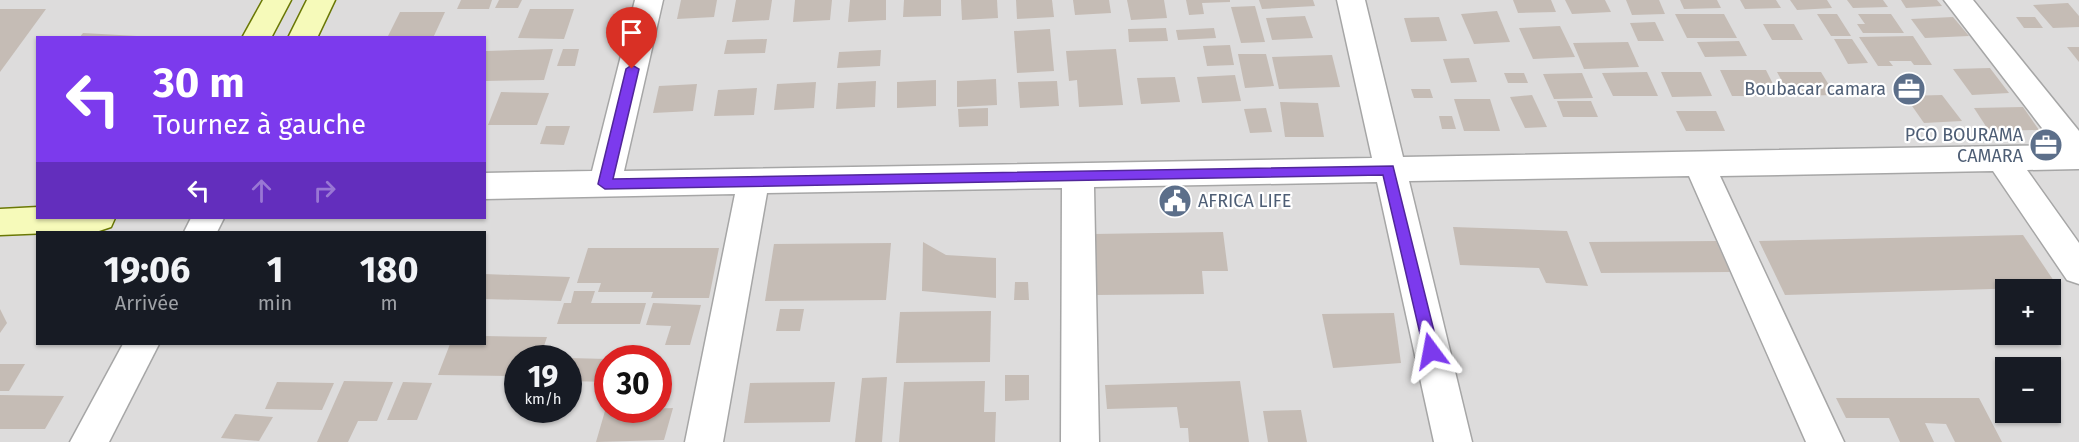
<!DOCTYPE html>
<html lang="fr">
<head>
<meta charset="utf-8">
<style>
  body { margin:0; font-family:"Fira Sans",sans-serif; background:#242831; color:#f1f3f6; height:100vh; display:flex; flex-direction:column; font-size:22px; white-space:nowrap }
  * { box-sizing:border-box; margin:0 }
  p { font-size:20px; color:#9ea1a6 }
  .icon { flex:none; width:33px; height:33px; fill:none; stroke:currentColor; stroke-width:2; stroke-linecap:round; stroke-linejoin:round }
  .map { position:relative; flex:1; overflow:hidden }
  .details { position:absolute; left:36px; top:231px; width:450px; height:114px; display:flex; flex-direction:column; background:#171b24; border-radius:0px; box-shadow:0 2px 4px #0004 }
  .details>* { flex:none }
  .hud { position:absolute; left:36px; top:36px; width:450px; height:183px; border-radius:0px; box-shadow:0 2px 4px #0004; background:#7c3aed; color:#fff; overflow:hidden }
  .controls { position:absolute; left:1995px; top:279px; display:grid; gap:12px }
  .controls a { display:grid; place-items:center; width:66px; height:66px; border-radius:0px; background:#171b24; box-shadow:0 2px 4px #0004; font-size:30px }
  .speed { position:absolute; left:504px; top:345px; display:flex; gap:12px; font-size:30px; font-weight:700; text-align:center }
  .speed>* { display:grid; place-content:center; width:78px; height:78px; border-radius:50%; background:#171b24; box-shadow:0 2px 4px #0004; line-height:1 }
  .speed small { font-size:15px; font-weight:400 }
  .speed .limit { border:9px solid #d22; background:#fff; color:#111 }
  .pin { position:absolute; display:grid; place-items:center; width:51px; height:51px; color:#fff; margin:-62px -26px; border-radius:50% 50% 50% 0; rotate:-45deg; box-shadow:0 0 6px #0007 }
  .pin .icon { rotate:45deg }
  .me { position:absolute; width:66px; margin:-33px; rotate:347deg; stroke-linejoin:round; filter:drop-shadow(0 0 4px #0008) }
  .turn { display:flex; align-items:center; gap:21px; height:126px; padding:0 18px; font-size:27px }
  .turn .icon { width:78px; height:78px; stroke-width:2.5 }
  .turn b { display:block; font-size:42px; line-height:51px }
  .lanes { display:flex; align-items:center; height:57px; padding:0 18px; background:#0003; justify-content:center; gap:30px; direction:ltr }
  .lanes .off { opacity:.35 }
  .eta { display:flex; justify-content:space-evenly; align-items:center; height:102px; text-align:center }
  .eta b { font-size:36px; font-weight:700; line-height:42px }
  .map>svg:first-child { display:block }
  .residential { fill:#dddcdc; fill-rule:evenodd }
  .building { fill:#c5bcb5 }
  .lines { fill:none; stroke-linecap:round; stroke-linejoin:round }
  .street-casing { stroke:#a6a6a6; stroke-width:3 }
  .secondary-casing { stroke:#6a7805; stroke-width:3 }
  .street { fill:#fff; fill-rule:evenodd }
  .secondary { fill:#f6faba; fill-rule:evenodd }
  .route { fill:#7c3aed; stroke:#51269a; stroke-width:1.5 }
  .labels { text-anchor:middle; stroke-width:4.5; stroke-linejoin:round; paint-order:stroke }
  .service-label { font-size:18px; fill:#4e5e75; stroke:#fff; text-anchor:end }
</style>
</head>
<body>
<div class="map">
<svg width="2079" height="442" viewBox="0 0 2079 442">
  <rect width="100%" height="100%" fill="#f0ede6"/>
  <path class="residential" d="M0,0H2079V442H0ZM38,38H484V218H38ZM38,232H484V344H38ZM2006,290H2050V334H2006ZM518,358H568V410H518ZM608,358H658V410H608ZM2006,368H2050V412H2006Z"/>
  <g class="building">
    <path d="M461,0H492L489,9H457Z"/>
    <path d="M499,0H522L518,8H495Z"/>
    <path d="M681,0H717L714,17L677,19Z"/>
    <path d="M736,0H772L769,20L732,22Z"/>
    <path d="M795,0H832L830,20L793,22Z"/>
    <path d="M850,0H886V20L848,22Z"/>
    <path d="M904,0H941V16L903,17Z"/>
    <path d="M961,0H997L998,18L962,20Z"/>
    <path d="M1016,0H1052L1054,17L1017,19Z"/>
    <path d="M1073,0H1109L1111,13L1075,15Z"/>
    <path d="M1127,0H1164L1167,18L1131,20Z"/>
    <path d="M1186,0H1230V2L1202,3L1204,14L1189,15Z"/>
    <path d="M1259,0H1313L1315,6L1262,9Z"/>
    <path d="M1513,0H1551L1556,12L1518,13Z"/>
    <path d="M1565,0H1605L1611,12L1572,14Z"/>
    <path d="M1626,0H1659L1665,14L1632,15Z"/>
    <path d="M1680,0H1717L1721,8L1684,9Z"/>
    <path d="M1740,0H1776L1781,8L1745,9Z"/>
    <path d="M1790,0H1827L1832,8L1797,10Z"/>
    <path d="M1847,0H1883L1888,7L1853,8Z"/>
    <path d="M1901,0H1937L1942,6L1906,8Z"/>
    <path d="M2068,3L2079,16V27L2053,28L2033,5Z"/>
    <path d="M1255,6L1265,42L1241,43L1231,7Z"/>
    <path d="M0,9H46L0,72Z"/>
    <path d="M530,9H574L564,39L518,38Z"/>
    <path d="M1497,11L1510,42L1474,44L1461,14Z"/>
    <path d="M400,12H445L433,38H387Z"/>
    <path d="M1675,14H1724L1737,38H1687Z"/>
    <path d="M1817,14H1837L1851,36H1831Z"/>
    <path d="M1858,14H1891L1904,33H1863L1857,24H1865Z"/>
    <path d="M1305,16L1313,38L1272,40L1266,18Z"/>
    <path d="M1439,17L1447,41L1411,42L1404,18Z"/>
    <path d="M1953,17L1969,36L1925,38L1911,19Z"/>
    <path d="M2016,17H2035L2043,28H2024Z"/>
    <path d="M1655,22L1664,41H1638L1630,23Z"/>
    <path d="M1763,24H1794L1803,40H1772Z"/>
    <path d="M1560,26L1575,57L1533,59L1519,28Z"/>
    <path d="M1166,28L1168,41L1129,42L1128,29Z"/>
    <path d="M1214,28L1216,38L1178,40L1176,30Z"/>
    <path d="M1050,29L1054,71L1017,73L1014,31Z"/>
    <path d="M83,33L137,36V38H79Z"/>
    <path d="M1913,36L1932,65H1914L1911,61H1889L1893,66H1878L1859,37Z"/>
    <path d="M767,39L765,53L724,54L727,40Z"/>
    <path d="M1834,39H1852L1868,63L1848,64Z"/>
    <path d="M1739,41L1747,56L1705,57L1697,42Z"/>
    <path d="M1628,42L1639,67L1584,69L1573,43Z"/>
    <path d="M1230,45L1234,65L1207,66L1203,46Z"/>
    <path d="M2067,47H2079V62Z"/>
    <path d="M553,49L544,80L484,81L486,51Z"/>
    <path d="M563,49H579L575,66H557Z"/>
    <path d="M1116,49L1123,105L1079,107L1077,80L1069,81L1066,51Z"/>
    <path d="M881,50L880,66L837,68L839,52Z"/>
    <path d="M1238,54H1266L1274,86L1245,88Z"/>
    <path d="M1332,55L1340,87L1279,89L1272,57Z"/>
    <path d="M1469,58L1477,82L1451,83L1443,59Z"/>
    <path d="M1990,68L2009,93L1972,95L1953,69Z"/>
    <path d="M1720,70H1766L1779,96H1732Z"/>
    <path d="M1647,72L1658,96H1613L1602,73Z"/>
    <path d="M1661,72H1701L1712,96L1672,97Z"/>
    <path d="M1777,72H1821L1835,95L1790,96Z"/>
    <path d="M1504,73H1524L1528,83H1508Z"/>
    <path d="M1582,73L1593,98L1554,99L1543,74Z"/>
    <path d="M1235,75L1241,101L1202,103L1197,77Z"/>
    <path d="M1175,77L1180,102L1141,104L1137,78Z"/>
    <path d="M996,79L997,105L957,107V81Z"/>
    <path d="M936,80V106L897,108V82Z"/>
    <path d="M876,81L875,107L836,109L838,83Z"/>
    <path d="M1057,81L1059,106L1020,108L1018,82Z"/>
    <path d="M816,82L814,108L774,110L777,84Z"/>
    <path d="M697,84L693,111L653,113L659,86Z"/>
    <path d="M757,88L754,115L714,116L718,90Z"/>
    <path d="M1411,89H1430L1433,98H1414Z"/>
    <path d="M501,92L549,93L537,125H488Z"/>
    <path d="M1532,95L1547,127L1525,128L1510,97Z"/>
    <path d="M1942,95L1962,121L1924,123L1905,96Z"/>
    <path d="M1454,99H1490L1500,131H1464Z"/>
    <path d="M1557,101H1591L1598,117H1563Z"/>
    <path d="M1280,102L1318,103L1324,137H1285Z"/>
    <path d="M2023,107L2039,130L1989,131L1974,108Z"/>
    <path d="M988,108V126L959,127L958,109Z"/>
    <path d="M1266,108L1272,132L1250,133L1244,109Z"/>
    <path d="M1676,111H1716L1725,131H1686Z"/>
    <path d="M1439,116H1452L1456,129H1442Z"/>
    <path d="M546,126H570L564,145L540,144Z"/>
    <path d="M1453,227L1567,231L1588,286L1546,283L1539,268L1460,265Z"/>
    <path d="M1223,232L1228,271H1202L1204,294L1095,295L1093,234Z"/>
    <path d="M2023,235L2058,287L1785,295L1759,241Z"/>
    <path d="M1716,241L1730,272L1601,273L1589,242Z"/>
    <path d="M923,242L946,255L996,258V298L922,291Z"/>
    <path d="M891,243L886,300L765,301L774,244Z"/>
    <path d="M588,248H719L709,298H651L653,292H598L601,283H577Z"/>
    <path d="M484,274L570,277L561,301L484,299Z"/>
    <path d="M1015,282H1028L1029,300H1014Z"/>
    <path d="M574,291H595L591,303H646L640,324H557L564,303H571Z"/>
    <path d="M653,303L701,305L690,345H665L671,326L646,325Z"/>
    <path d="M0,309L7,323L0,333Z"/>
    <path d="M780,309H804L800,331H776Z"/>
    <path d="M991,311L990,362L896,363L900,312Z"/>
    <path d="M1394,313L1401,363L1333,368L1322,314Z"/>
    <path d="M484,336L547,337L540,358H518V376L438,375L450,344H484Z"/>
    <path d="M568,358L608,359V382L568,381Z"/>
    <path d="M0,364H25L9,391H0Z"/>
    <path d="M1005,375H1029V400L1005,401Z"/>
    <path d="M887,377L882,442H855L862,378Z"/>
    <path d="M344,381L393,382L377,421H358L348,442H317Z"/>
    <path d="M985,381L984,412H996L995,442H899L904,382Z"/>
    <path d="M1240,381L1249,442H1189L1188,428H1180L1177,407L1107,409L1105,385Z"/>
    <path d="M277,382L334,383L322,410L265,409Z"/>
    <path d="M403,382L432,383L417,420H387Z"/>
    <path d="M835,382L830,422L744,423L750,383Z"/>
    <path d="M0,395L64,396L45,429H0Z"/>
    <path d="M1836,398H1979L2002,442H1955L1946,424L1925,423L1934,442H1900L1889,418H1846Z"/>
    <path d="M607,404L608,410L673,408L664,440L596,442Z"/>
    <path d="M1301,410L1307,442H1268L1263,411Z"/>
    <path d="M235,414L273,417L259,441L221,438Z"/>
  </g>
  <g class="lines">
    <g class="street-casing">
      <g id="street">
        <path d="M635,0H663L624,171L1372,158L1337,0H1365L1403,157L2055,145L1944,0H1973L2079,131V169L2027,170L2079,243V284L2067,280L1993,171L1720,176L1844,442H1806L1689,176L1409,181L1472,442H1434L1377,182L1094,187L1099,442H1061L1062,188L767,193L723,442H685L735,194L484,199V173L592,171Z"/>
        <path d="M191,218H224L217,232H184Z"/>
        <path d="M123,344H159L109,442H70Z"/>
      </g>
    </g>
    <g class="secondary-casing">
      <g id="secondary">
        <path d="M263,0H291L271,38H242Z"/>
        <path d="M307,0H335L317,38H288Z"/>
        <path d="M38,207V218H115L111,227L99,231L0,235V209Z"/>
      </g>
    </g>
    <use href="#street" class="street"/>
    <use href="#secondary" class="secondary"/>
  </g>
  <path class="route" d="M632,65L639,69L613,179L1393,166L1439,351L1436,356L1431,358L1426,356L1424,351L1383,175L605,189L598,184L626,69Z"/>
  <defs>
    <g id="office-disc" transform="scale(1.725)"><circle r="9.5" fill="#5c6f8a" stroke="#fff"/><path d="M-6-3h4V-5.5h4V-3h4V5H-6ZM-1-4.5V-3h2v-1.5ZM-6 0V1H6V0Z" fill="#fff"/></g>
    <g id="civic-disc" transform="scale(1.725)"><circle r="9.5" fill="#5c6f8a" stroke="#fff"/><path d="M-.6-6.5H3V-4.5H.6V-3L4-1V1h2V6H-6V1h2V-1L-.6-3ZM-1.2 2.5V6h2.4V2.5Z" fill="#fff"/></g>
  </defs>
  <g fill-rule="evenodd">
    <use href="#office-disc" x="1909" y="89"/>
    <use href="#office-disc" x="2046" y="145"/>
    <use href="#civic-disc" x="1175" y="201"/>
  </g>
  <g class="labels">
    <g class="service-label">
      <text x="1886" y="95">Boubacar camara</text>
      <text x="2023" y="141">PCO BOURAMA<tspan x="2023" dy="21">CAMARA</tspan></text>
      <text x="1198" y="207" text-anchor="start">AFRICA LIFE</text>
    </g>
  </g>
</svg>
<div class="controls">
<a>+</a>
<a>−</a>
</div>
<div class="speed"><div>19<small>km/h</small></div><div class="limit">30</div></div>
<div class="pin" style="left:632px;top:69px;background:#d93025"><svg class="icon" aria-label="arrive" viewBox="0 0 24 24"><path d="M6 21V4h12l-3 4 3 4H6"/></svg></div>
<svg class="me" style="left:1431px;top:351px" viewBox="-20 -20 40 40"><path d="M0-17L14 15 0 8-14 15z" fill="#7c3aed" stroke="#fff" stroke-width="4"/></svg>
<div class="hud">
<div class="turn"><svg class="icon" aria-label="left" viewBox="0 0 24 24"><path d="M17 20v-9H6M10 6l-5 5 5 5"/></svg><div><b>30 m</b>Tournez à gauche</div></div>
<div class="lanes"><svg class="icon" aria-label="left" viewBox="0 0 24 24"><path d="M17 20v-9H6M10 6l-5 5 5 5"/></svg><svg class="icon off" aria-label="ahead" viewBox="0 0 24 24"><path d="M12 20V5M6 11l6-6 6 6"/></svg><svg class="icon off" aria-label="right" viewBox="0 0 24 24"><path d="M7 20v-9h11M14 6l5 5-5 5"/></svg></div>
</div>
<section class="details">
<div class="eta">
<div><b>19:06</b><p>Arrivée</p></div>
<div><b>1</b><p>min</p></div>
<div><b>180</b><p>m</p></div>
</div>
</section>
</div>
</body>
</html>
